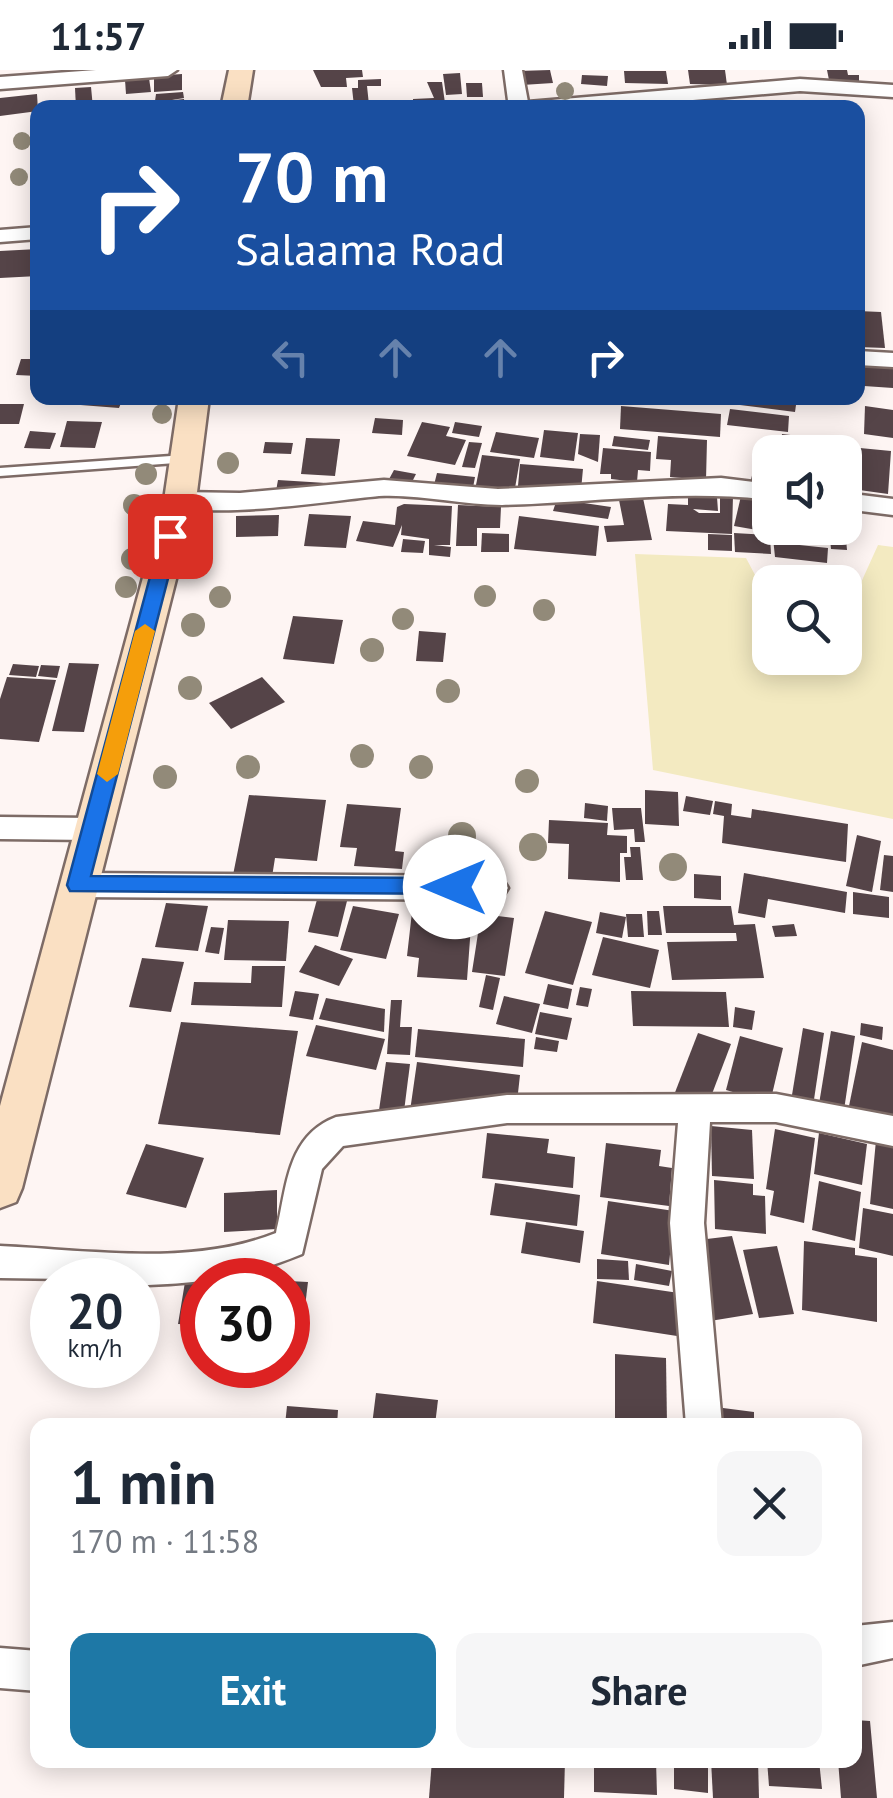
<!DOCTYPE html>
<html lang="en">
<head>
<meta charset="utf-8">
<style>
  body { margin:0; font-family:"PT Sans",sans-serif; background:#f6f6f7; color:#1f2937; height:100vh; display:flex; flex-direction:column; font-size:38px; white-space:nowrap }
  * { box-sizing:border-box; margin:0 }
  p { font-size:32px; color:#747a83 }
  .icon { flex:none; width:55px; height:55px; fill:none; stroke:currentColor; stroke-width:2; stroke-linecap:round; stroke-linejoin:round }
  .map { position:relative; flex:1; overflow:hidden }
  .details { position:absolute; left:30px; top:1348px; width:832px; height:350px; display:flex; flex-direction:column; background:#fff; border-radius:20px; box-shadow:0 5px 25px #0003 }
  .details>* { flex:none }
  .top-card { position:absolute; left:30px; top:30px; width:835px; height:305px; border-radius:20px; box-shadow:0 5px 25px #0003; background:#1a4fa0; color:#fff; overflow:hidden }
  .buttons { position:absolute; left:752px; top:365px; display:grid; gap:20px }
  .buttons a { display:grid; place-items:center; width:110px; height:110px; border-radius:20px; background:#fff; box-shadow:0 5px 25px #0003; font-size:50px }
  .speed { position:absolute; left:30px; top:1188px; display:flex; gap:20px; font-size:50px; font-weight:700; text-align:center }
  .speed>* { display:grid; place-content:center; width:130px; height:130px; border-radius:50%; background:#fff; box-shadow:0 5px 25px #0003; line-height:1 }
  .speed small { font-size:25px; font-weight:400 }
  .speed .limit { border:15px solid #d22; background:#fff; color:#111 }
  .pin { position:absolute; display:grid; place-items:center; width:85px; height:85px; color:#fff; margin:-42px; border-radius:20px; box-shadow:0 5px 15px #0006 }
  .me { position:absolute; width:110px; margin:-55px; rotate:270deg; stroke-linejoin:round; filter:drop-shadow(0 0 8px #0008) }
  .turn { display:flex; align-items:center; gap:35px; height:210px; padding:0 40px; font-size:45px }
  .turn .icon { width:130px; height:130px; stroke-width:2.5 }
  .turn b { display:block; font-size:70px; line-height:85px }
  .lanes { display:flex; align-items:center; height:95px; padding:0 40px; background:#0003; justify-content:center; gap:50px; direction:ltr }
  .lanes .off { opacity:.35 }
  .round { display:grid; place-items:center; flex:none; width:105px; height:105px; border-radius:20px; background:#f6f6f7 }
  .head { display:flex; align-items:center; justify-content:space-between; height:170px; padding:0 40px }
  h1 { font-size:60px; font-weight:700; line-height:75px }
  .action { display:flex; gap:20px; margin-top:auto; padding:20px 40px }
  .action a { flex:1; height:115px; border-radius:20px; background:#1e78a6; color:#fff; font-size:40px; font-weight:700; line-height:115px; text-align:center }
  .action a+a { background:#f6f6f7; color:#1f2937 }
  .status { display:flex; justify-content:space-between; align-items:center; height:70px; padding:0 50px; background:#fff; direction:ltr }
  .status svg { height:28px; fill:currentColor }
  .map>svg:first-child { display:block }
  .green { fill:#f3eac1 }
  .building { fill:#554448 }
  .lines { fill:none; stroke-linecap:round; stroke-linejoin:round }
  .lane-casing { stroke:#7d6b66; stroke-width:5 }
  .street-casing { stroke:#7d6b66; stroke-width:5 }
  .secondary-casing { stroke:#7d6b66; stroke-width:5 }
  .lane { fill:#fff; fill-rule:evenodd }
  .street { fill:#fff; fill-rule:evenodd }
  .secondary { fill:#fae0c3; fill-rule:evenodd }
  .tree { fill:#928a79 }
  .route { fill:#1a73e8; stroke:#114b97; stroke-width:2.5 }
  .slow { fill:#f59e0b }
</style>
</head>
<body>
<div class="status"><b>11:57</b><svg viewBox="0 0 49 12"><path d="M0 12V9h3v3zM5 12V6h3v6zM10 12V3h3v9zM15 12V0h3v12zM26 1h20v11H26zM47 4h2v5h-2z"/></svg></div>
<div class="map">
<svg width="893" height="1728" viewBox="0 0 893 1728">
  <rect width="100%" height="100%" fill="#fef5f3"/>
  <path class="green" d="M878,475L893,477V749L653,700L635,484L746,488L770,533V588H845V531L854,528Z"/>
  <g class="building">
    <path d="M313,0H362L363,7L346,8L347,17H321Z"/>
    <path d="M550,0L553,13L522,15L519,1Z"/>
    <path d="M688,0H725L727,15L690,14Z"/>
    <path d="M827,0H847L848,5H859V11L829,10Z"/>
    <path d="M624,1H666L668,14L625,13Z"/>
    <path d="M460,3L462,24L446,25L443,4Z"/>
    <path d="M182,4V20L154,22V6Z"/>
    <path d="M582,5L608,6L607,16L581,14Z"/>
    <path d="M149,8L151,22L126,24L125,10Z"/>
    <path d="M381,9V16H367L369,35L354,36L352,18H358V10Z"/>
    <path d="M427,12H442L445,33L413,34V29L434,28Z"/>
    <path d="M466,13H482L483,27H467Z"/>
    <path d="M91,17L93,38H76L75,18Z"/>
    <path d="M183,22L184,28L166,31L184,29L185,38H154L156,24Z"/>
    <path d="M37,24L38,41L0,46V28Z"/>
    <path d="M38,179V206L0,208V181Z"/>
    <path d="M858,241L881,242L885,278L858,277Z"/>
    <path d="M21,289H38V306L16,305Z"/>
    <path d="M864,292L893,295V318L864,316Z"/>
    <path d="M57,328H123L119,338L55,333Z"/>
    <path d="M733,328H797L795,342L732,334Z"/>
    <path d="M0,334H24L19,354H0Z"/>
    <path d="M621,336L721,344L720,367L620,359Z"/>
    <path d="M865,336L893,340V368L864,364Z"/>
    <path d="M730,339L789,346L788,362L727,355Z"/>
    <path d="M375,348L403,350L402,365L372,363Z"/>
    <path d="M67,351L102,352L95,378L60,377Z"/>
    <path d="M422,352L450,357L446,366L466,370L455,395L407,386Z"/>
    <path d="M455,352L482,356L479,367L452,363Z"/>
    <path d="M544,360L578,363L574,391L540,387Z"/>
    <path d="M30,361L56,363L50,379L24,378Z"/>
    <path d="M496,362L539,368L534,388L490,382Z"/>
    <path d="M580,364L600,365L598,392L578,384Z"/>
    <path d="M782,364L799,366L798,379L806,382H780Z"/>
    <path d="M614,366L650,370L648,380L612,376Z"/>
    <path d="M658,366L707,370L706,410L670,407L671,390L656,389Z"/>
    <path d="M306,368L340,369L335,406L301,404Z"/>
    <path d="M760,370L779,374L777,382H770V414L751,410Z"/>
    <path d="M265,372L293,373L291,384L263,383Z"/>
    <path d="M469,372L482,373L475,398L462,397Z"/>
    <path d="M808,373L891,381L888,424L845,418V382H807Z"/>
    <path d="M603,378L651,382L650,401L638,400L637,412L611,409V404H600Z"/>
    <path d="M482,385L520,389L514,424L475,420Z"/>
    <path d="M520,394L583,399L581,420L518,416Z"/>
    <path d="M394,400L416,404L410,416L388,411Z"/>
    <path d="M437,403L475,407L472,423L433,419Z"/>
    <path d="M278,410L326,413L324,423L276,421Z"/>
    <path d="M688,425L717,427L718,441L693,439L699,443H720V425L733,426L732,464L666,461L668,434L688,435Z"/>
    <path d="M741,426L764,430L757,460L734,456Z"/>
    <path d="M643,428L652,470L607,472L604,456L624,455L619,430Z"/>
    <path d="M557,429L611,437L608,449L553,441Z"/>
    <path d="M404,434L452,436L450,475H434L451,477L450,487L429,485V469L401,465L402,455L393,477L356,471L363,451L395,455L397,437Z"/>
    <path d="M458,435L501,437L500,458H477V476H456Z"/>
    <path d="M309,444L351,446L346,478L304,476Z"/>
    <path d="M279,445L278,466L236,467V446Z"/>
    <path d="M519,446L599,456L596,486L514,479Z"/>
    <path d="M772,458H791L790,474L828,478L827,493L775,487Z"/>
    <path d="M794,458H827V474L793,471Z"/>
    <path d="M829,458H845L847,480L831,479Z"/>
    <path d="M482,463L509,464V482H481Z"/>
    <path d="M734,463L770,465L771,484L735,482Z"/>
    <path d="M708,464L732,465V481L708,480Z"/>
    <path d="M403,469L425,471L423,483L401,482Z"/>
    <path d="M293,546L343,550L334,594L283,589Z"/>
    <path d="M419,561L446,563L443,592L416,591Z"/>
    <path d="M69,593L99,594L84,662L52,661Z"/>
    <path d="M13,594L39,596L36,607L9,605Z"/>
    <path d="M41,595L60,596L57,608L38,606Z"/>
    <path d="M7,607L56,610L39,672L0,669V629Z"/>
    <path d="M262,607L285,632L231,659L209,633Z"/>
    <path d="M645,720L678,722L679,756L645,754Z"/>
    <path d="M249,725L326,730L317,791L275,788L272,807L233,805Z"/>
    <path d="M686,726L713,731L710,745L683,741Z"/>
    <path d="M715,731L732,734L731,745L751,748L752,739L848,754L846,792L722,773L724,746L713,744Z"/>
    <path d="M585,733L608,736L607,751L584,748Z"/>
    <path d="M347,734L401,738L395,781L404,782L402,799L354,796L357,778L340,777Z"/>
    <path d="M612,738H641L645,772H635L634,759L614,760Z"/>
    <path d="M549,750L608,753L607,765L627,766V783H620V812L568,809L569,774L548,773Z"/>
    <path d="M857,765L881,771L872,822L846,816Z"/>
    <path d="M630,777H640L643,810H626L624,787H631Z"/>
    <path d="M884,785L893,786V822L880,820Z"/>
    <path d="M744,803L847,822L845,843L768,829L765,848L738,843Z"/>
    <path d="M694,804L721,806V830L694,828Z"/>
    <path d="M853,822L889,827V848L853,844Z"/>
    <path d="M318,826L347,831L338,867L308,862Z"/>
    <path d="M166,833L208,836L198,881L155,877Z"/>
    <path d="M353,836L399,844L386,889L340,880Z"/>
    <path d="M663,836H731L734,855L755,854L764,908L672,910L667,872L737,871L736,863H666Z"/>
    <path d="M421,839L472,842L467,910L417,907L419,888L407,886L412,842L421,843Z"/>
    <path d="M545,841L592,852L573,915L525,903Z"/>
    <path d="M647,841H659L662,865H648Z"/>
    <path d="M600,842L626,847L622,868L596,863Z"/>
    <path d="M481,844L514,848L505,906L472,902Z"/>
    <path d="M626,844H642L644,867H628Z"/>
    <path d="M228,850L289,851L286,891L224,890Z"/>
    <path d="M794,854L797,866L775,867L772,856Z"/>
    <path d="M211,857L224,858L219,884L205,882Z"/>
    <path d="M603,867L659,880L650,918L592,905Z"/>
    <path d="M315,875L353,889L339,916L299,902Z"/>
    <path d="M142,888L184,892L171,942L129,937Z"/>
    <path d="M252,896H285L282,937L191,935L194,912L251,913Z"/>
    <path d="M486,905L500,908L493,940L479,937Z"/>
    <path d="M548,914L572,919L568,939L543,934Z"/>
    <path d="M580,917L592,919L588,937L576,935Z"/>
    <path d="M295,921L319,924L313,950L289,946Z"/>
    <path d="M631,921L726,922L729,957L633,956Z"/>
    <path d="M504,926L540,934L532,963L496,954Z"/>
    <path d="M326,928L385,939L384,962L319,949Z"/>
    <path d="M391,930H402L400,957H412L410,985L387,984Z"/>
    <path d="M735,937L755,941L752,960L733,957Z"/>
    <path d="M540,942L572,948L567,970L535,964Z"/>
    <path d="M181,952L298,961L280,1065L158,1054Z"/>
    <path d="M861,953L883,957L882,970L860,965Z"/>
    <path d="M316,955L385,969L376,1000L306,986Z"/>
    <path d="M803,958L824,963L813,1036L791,1031Z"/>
    <path d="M418,959L525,969L523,997L415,987Z"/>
    <path d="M831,961L855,966L844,1040L819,1034Z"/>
    <path d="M698,963L731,974L707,1037L674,1025Z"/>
    <path d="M740,966L783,978L770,1033L726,1020Z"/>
    <path d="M536,967L559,971L557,982L534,979Z"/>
    <path d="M862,972L893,980V1048L849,1036Z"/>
    <path d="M386,992L410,994L403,1049L378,1047Z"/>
    <path d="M417,992L520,1005L517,1032L484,1028L482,1041H410Z"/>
    <path d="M711,1056L752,1060L754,1109L712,1106Z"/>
    <path d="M775,1059L815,1068L804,1153L770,1145L774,1121L766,1119Z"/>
    <path d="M487,1063L549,1069L547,1083L575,1087L573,1118L482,1108Z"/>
    <path d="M819,1063L867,1074L862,1115L814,1104Z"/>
    <path d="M876,1070L893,1074V1139L870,1134Z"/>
    <path d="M606,1073L661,1080L659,1096L672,1098L669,1136L600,1127Z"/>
    <path d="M146,1074L204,1088L186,1138L126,1124Z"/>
    <path d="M714,1110L753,1114V1125L765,1126L766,1164L715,1159Z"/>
    <path d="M819,1111L861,1122L855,1171L812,1160Z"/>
    <path d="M495,1113L580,1125L577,1156L490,1145Z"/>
    <path d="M277,1120V1159L224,1162V1123Z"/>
    <path d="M608,1131L674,1141L669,1195L601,1184Z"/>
    <path d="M863,1138L893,1144V1186L859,1178Z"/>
    <path d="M526,1152L584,1161L580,1193L521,1183Z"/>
    <path d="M732,1166L753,1244L710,1251L690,1171Z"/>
    <path d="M804,1171L855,1178V1185L877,1188V1252L802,1240Z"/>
    <path d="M777,1176L794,1244L759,1248L743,1180Z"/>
    <path d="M597,1189L628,1191L629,1210L597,1209Z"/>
    <path d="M636,1194L672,1201L669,1216L634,1210Z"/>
    <path d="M186,1206L211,1207L202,1210V1255L178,1254Z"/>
    <path d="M288,1211L308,1212L302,1261L288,1260Z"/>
    <path d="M597,1211L679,1223L677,1266L593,1253Z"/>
    <path d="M615,1284L666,1288L667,1355H615Z"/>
    <path d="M376,1323L438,1330L435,1355H372Z"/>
    <path d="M287,1336L338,1340L337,1355H285Z"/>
    <path d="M723,1338L754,1342V1355H722Z"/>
    <path d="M855,1650L870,1651L877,1728H841L838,1690H855Z"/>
    <path d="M432,1690H565L564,1728H429Z"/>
    <path d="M594,1690H656L657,1725L594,1722Z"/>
    <path d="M674,1690H708V1723L674,1719Z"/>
    <path d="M711,1690H758L759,1728H713Z"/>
    <path d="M767,1690H819L822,1719L769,1716Z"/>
  </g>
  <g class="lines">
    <g class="lane-casing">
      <path id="lane" d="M185,385L189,386V392L0,406V398Z"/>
    </g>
    <g class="street-casing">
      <g id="street">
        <path d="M96,0H177L168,6L0,19V7Z"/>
        <path d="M504,0H522L528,32L800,9L893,15V27L800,21L598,38H509Z"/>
        <path d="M38,157V169L0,172V160Z"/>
        <path d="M858,281L893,283V297L858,295Z"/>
        <path d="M721,408L770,414V430C681,419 591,433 502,435C461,435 420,424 379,426C344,429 186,454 168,430L180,422L240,423L384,410L498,419Z"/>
        <path d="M845,423L893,429V445L845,439Z"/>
        <path d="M0,747L92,748L102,751L106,759L102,767L92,770L0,769Z"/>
        <path d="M78,803L493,806L503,810L508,818L503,826L493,830L78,827L68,823L63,815L68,807Z"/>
        <path d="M776,1024L893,1046V1076L776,1052H710L704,1153L722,1355H686L670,1153L678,1053H507L343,1076L322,1099L302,1184C249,1206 204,1213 148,1215H138V1210L0,1208V1176C90,1180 190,1197 276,1163C287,1119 286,1066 336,1047L507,1025Z"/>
        <path d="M893,1552V1588L855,1596V1556Z"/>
        <path d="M0,1578L38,1581V1621L0,1618Z"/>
      </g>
    </g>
    <g class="secondary-casing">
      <g id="secondary">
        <path d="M229,0H253L247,38H221Z"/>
        <path d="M179,328H209L196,430L22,1118L16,1132L0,1138V1036L164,430Z"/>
      </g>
    </g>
    <use href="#lane" class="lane"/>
    <use href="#street" class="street"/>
    <use href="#secondary" class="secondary"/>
  </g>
  <g class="tree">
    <circle cx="565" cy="21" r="9"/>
    <circle cx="22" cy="71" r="9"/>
    <circle cx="19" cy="107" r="9"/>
    <circle cx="162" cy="344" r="10"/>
    <circle cx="228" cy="393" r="11"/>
    <circle cx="146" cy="404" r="11"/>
    <circle cx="134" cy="435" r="11"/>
    <circle cx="132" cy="489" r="11"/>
    <circle cx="126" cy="517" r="11"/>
    <circle cx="485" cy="526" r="11"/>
    <circle cx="220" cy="527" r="11"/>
    <circle cx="544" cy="540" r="11"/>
    <circle cx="403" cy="549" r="11"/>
    <circle cx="193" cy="555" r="12"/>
    <circle cx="372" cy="580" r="12"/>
    <circle cx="190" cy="618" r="12"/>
    <circle cx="448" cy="621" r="12"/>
    <circle cx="362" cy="686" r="12"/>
    <circle cx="248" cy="697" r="12"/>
    <circle cx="421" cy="697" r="12"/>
    <circle cx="165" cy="707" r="12"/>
    <circle cx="527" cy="711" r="12"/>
    <circle cx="462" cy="766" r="14"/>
    <circle cx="533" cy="777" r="14"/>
    <circle cx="673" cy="797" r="14"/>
  </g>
  <path class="route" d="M170,460L179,466L91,806L455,808L466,817L463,824L70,821L67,815L161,466Z"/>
  <path class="slow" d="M145,554L155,561L118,704L107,712L97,704L135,561Z"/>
</svg>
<div class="buttons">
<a><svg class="icon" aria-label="sound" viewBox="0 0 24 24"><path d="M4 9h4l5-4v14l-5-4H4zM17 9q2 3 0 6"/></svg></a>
<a><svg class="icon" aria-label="search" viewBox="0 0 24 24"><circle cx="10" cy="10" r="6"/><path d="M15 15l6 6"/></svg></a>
</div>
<div class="speed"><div>20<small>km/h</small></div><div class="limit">30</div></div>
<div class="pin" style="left:170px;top:466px;background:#d93025"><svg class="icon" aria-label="arrive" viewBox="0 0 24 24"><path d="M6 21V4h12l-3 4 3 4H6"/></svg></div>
<svg class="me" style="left:455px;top:817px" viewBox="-20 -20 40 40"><circle r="19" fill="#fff"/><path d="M0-13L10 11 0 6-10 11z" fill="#1a73e8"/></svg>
<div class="top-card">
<div class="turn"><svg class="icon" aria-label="right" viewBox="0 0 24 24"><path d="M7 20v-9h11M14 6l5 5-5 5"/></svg><div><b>70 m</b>Salaama Road</div></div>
<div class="lanes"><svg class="icon off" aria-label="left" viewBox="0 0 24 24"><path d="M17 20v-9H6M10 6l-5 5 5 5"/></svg><svg class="icon off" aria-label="ahead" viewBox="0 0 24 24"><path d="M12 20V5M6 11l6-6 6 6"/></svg><svg class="icon off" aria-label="ahead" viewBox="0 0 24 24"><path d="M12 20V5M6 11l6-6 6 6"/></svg><svg class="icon" aria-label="right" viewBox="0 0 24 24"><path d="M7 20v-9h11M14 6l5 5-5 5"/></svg></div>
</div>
<section class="details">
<div class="head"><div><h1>1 min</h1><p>170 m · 11:58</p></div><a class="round"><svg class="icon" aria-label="close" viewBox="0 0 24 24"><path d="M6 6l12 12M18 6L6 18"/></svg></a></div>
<div class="action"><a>Exit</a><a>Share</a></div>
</section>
</div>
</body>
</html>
